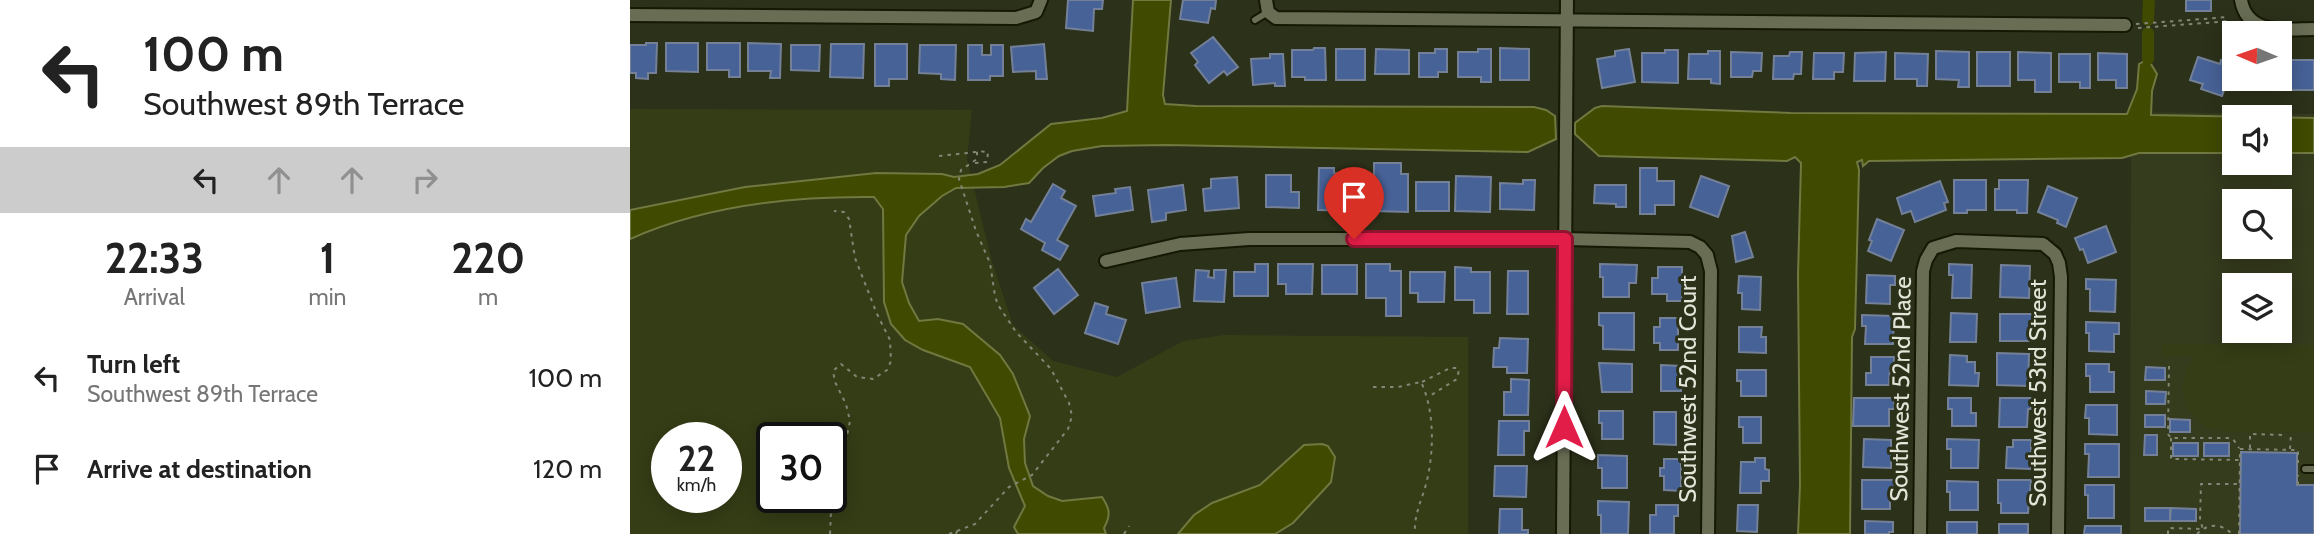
<!DOCTYPE html>
<html lang="en">
<head>
<meta charset="utf-8">
<style>
  body { margin:0; font-family:Cabin,sans-serif; background:#f2f2f2; color:#222; height:100vh; display:flex; flex-direction:column; font-size:26px; white-space:nowrap }
  * { box-sizing:border-box; margin:0 }
  p { font-size:23px; color:#767676 }
  .icon { flex:none; width:38px; height:38px; fill:none; stroke:currentColor; stroke-width:2; stroke-linecap:round; stroke-linejoin:round }
  .map { position:relative; flex:1; overflow:hidden }
  .details { display:flex; flex-direction:column; background:#fff; width:630px }
  .details>* { flex:none }
  .guide { background:#fff; color:#222; overflow:hidden }
  .needle { width:46px; rotate:272deg }
  .buttons { position:absolute; left:1592px; top:21px; display:grid; gap:14px }
  .buttons a { display:grid; place-items:center; width:70px; height:70px; border-radius:0px; background:#fff; box-shadow:0 4px 18px #0003; font-size:35px }
  .speed { position:absolute; left:21px; top:422px; display:flex; gap:14px; font-size:35px; font-weight:700; text-align:center }
  .speed>* { display:grid; place-content:center; width:91px; height:91px; border-radius:50%; background:#fff; box-shadow:0 4px 18px #0003; line-height:1 }
  .speed small { font-size:18px; font-weight:400 }
  .speed .limit { border:4px solid #111; border-radius:10px; background:#fff; color:#111 }
  .pin { position:absolute; display:grid; place-items:center; width:60px; height:60px; color:#fff; margin:-72px -30px; border-radius:50% 50% 50% 0; rotate:-45deg; box-shadow:0 0 7px #0007 }
  .pin .icon { rotate:45deg }
  .me { position:absolute; width:77px; margin:-38px; rotate:0deg; stroke-linejoin:round; filter:drop-shadow(0 0 5px #0008) }
  .turn { display:flex; align-items:center; gap:24px; height:147px; padding:0 28px; font-size:32px }
  .turn .icon { width:91px; height:91px; stroke-width:2.5 }
  .turn b { display:block; font-size:49px; line-height:60px }
  .lanes { display:flex; align-items:center; height:66px; padding:0 28px; background:#0003; justify-content:center; gap:35px; direction:ltr }
  .lanes .off { opacity:.35 }
  .eta { display:flex; justify-content:space-evenly; align-items:center; height:119px; text-align:center }
  .eta b { font-size:42px; font-weight:700; line-height:49px }
  ul { padding:0; list-style:none }
  li { display:flex; align-items:center; gap:21px; height:91px; padding:0 28px }
  li div { flex:1 }
  li b { display:block; font-size:26px }
  li em { font-style:normal }
  main { display:flex; flex:1; min-height:0 }
  .map>svg:first-child { display:block }
  .built { fill:#353b1d; fill-rule:evenodd }
  .green { fill:#353d16; fill-rule:evenodd }
  .water { fill:#404a00; stroke:#717840; stroke-width:2 }
  .lines { fill:none; stroke-linecap:round; stroke-linejoin:round }
  .canal { stroke:#404a00; stroke-width:12 }
  .building { fill:#476297; stroke:#738097; stroke-width:2 }
  .lane-casing { stroke:#151904; stroke-width:10 }
  .street-casing { stroke:#151904; stroke-width:16 }
  .path { stroke:#828674; stroke-width:2; stroke-dasharray:3.5 5; stroke-linecap:butt }
  .lane { stroke:#686d54; stroke-width:6 }
  .street { stroke:#686d54; stroke-width:12 }
  .route-casing { stroke:#92132f; stroke-width:18 }
  .route { stroke:#e11d48; stroke-width:12 }
  .labels { text-anchor:middle; stroke-width:6; stroke-linejoin:round; paint-order:stroke }
  .street-label { font-size:24px; fill:#e2e5d7; stroke:#2c311a }
</style>
</head>
<body>
<main>
<section class="details">
<div class="guide">
<div class="turn"><svg class="icon" aria-label="left" viewBox="0 0 24 24"><path d="M17 20v-9H6M10 6l-5 5 5 5"/></svg><div><b>100 m</b>Southwest 89th Terrace</div></div>
<div class="lanes"><svg class="icon" aria-label="left" viewBox="0 0 24 24"><path d="M17 20v-9H6M10 6l-5 5 5 5"/></svg><svg class="icon off" aria-label="ahead" viewBox="0 0 24 24"><path d="M12 20V5M6 11l6-6 6 6"/></svg><svg class="icon off" aria-label="ahead" viewBox="0 0 24 24"><path d="M12 20V5M6 11l6-6 6 6"/></svg><svg class="icon off" aria-label="right" viewBox="0 0 24 24"><path d="M7 20v-9h11M14 6l5 5-5 5"/></svg></div>
</div>
<div class="eta">
<div><b>22:33</b><p>Arrival</p></div>
<div><b>1</b><p>min</p></div>
<div><b>220</b><p>m</p></div>
</div>
<ul>
<li><svg class="icon" aria-label="left" viewBox="0 0 24 24"><path d="M17 20v-9H6M10 6l-5 5 5 5"/></svg><div><b>Turn left</b><p>Southwest 89th Terrace</p></div><em>100 m</em></li>
<li><svg class="icon" aria-label="arrive" viewBox="0 0 24 24"><path d="M6 21V4h12l-3 4 3 4H6"/></svg><div><b>Arrive at destination</b></div><em>120 m</em></li>
</ul>
</section>
<div class="map">
<svg width="1684" height="534" viewBox="0 0 1684 534">
  <rect width="100%" height="100%" fill="#2c311a"/>
  <path class="built" d="M1501,112L1684,114V534H1500ZM1605,117H1650V163H1605ZM1605,201H1650V247H1605ZM1605,285H1650V331H1605Z"/>
  <g class="green">
    <path d="M0,109L342,110L337,159L361,258L383,325L423,361L487,377L553,341L594,335L838,337V534H0ZM37,438H96V497H37ZM142,438H201V497H142Z"/>
    <path d="M1532,344L1684,345V432C1662,432 1599,435 1581,429C1567,423 1558,412 1554,397C1550,382 1556,369 1564,357L1532,356Z"/>
  </g>
  <g class="water">
    <path d="M503,0H541L533,95L535,104L566,106L904,107L916,110L925,116L926,139L898,152L537,145L472,146L442,151L429,156L413,168L399,183L374,187L326,188L312,196L289,216L276,235L272,282L279,303L289,321L308,319L333,324L370,355L383,374L400,416L394,439L395,463L403,486L418,496L432,501L472,497C480,509 481,515 474,528L476,534H388L384,527L395,506L379,468L370,418L340,367L293,350L275,340L261,324L254,302L253,209L244,197C163,196 74,206 0,239V210L115,187L246,173L312,174L324,177L348,174L370,165L421,124L472,118L497,111Z"/>
    <path d="M1518,59L1527,74L1522,91L1521,115L1684,118V153H1650V117H1605V153H1509L1492,158L1239,161L1233,166L1232,160L1227,162L1229,170L1225,329L1222,337L1220,534H1168L1170,485L1168,275L1171,163L1165,157L1157,161L969,156L945,134V123L965,108L972,106L1161,113L1497,114L1507,89L1509,64Z"/>
    <path d="M692,444L698,446L705,457L701,482L663,523L645,534H548L564,515L582,503L630,485L674,445Z"/>
  </g>
  <g class="lines">
    <g class="canal">
      <path d="M1518,20L1519,0"/>
      <path d="M1518,59V33"/>
    </g>
  </g>
  <g class="building">
    <path d="M438,0H473L472,9H464L463,31L436,28Z"/>
    <path d="M553,0H586L585,9L581,8L578,23L550,19Z"/>
    <rect x="1556" y="0" width="25" height="11"/>
    <path d="M583,37L608,67L597,75L594,71L579,83L565,65L568,62L561,53Z"/>
    <path d="M16,43H27L26,73H18V79L6,78V73H0V45H16Z"/>
    <path d="M36,43H68V72L36,71Z"/>
    <path d="M77,43H110V77H99V70H77Z"/>
    <path d="M118,43L151,44L150,78H140L141,71H118Z"/>
    <path d="M201,44H234L233,78L200,77Z"/>
    <path d="M245,44H277V79H259V86H245Z"/>
    <path d="M414,44L417,79H406V71L383,72L381,47Z"/>
    <path d="M161,45H190L189,71L161,70Z"/>
    <path d="M290,45H326L325,80L311,79V74L289,73Z"/>
    <path d="M338,45H352V55H361V45H373V76H360V80H338Z"/>
    <path d="M684,48H695L696,80H675V77H662V50H683Z"/>
    <path d="M870,48L899,49V80H870Z"/>
    <rect x="706" y="49" width="29" height="31"/>
    <path d="M746,49L779,50V74H745Z"/>
    <path d="M805,49H817V72H808V77H789V53H805Z"/>
    <path d="M848,49H861V82H851V77H828V52H848Z"/>
    <path d="M999,49L1005,82L972,88L967,59L985,56V51Z"/>
    <path d="M1035,50H1048V83L1012,82V53H1035Z"/>
    <path d="M1078,51H1090V84L1081,83V79H1058L1059,54H1078Z"/>
    <path d="M1306,51L1339,52V87H1328L1329,80L1306,79Z"/>
    <path d="M1101,52L1132,53L1131,71H1123L1122,77H1101Z"/>
    <path d="M1160,52H1172L1171,74H1164L1163,79H1143L1144,56H1159Z"/>
    <path d="M1256,52L1255,81H1224L1225,53Z"/>
    <rect x="1347" y="52" width="33" height="34"/>
    <path d="M1388,52L1421,53V92H1405V80H1388Z"/>
    <path d="M1184,53H1214L1213,72H1204V79H1183Z"/>
    <path d="M1265,53L1298,54L1297,86H1287V79H1265Z"/>
    <path d="M1468,53L1497,54V88H1486V80H1468Z"/>
    <path d="M640,54H653L655,86H645V83L623,85L621,59L640,58Z"/>
    <path d="M1429,54H1460V88H1450V82H1429Z"/>
    <path d="M1568,57L1590,64L1591,60L1603,64L1592,96L1571,89L1573,84L1560,80Z"/>
    <path d="M1650,60H1684V90H1649Z"/>
    <path d="M1608,79H1643V81L1635,80V89H1608Z"/>
    <path d="M744,163H771V174H778V212L744,211Z"/>
    <path d="M689,168H704V173L726,174L725,211L688,210Z"/>
    <path d="M1010,168H1027V181H1044V205H1025V214H1010Z"/>
    <path d="M636,175H661V192H669V208L636,207Z"/>
    <path d="M826,176L861,177L860,212L825,211Z"/>
    <path d="M1071,176L1099,186L1088,217L1060,207Z"/>
    <path d="M607,177L609,208L575,211L573,189L581,188V179Z"/>
    <path d="M893,180H905L904,210L870,209V183L893,184Z"/>
    <path d="M1324,180H1356V210H1337V213H1324Z"/>
    <path d="M1369,180H1398L1397,213H1387V210H1365V189H1369Z"/>
    <path d="M1310,181L1318,202L1314,203L1316,210L1285,222L1281,211L1272,214L1267,198Z"/>
    <rect x="786" y="182" width="33" height="29"/>
    <path d="M423,184L435,191L431,198L446,206L427,240L438,246L430,260L412,250L415,243L391,229L396,219L401,222Z"/>
    <path d="M553,185L556,210L536,213V220L522,222L518,190Z"/>
    <path d="M965,185H996V207H986V204L964,203Z"/>
    <path d="M1418,186L1447,198L1436,227L1427,223L1428,220L1408,212Z"/>
    <path d="M500,187L503,210L466,216L463,196L486,193L485,189Z"/>
    <path d="M1247,219L1274,230L1261,261L1238,251L1242,241L1239,240Z"/>
    <path d="M1476,226L1486,252L1458,263L1453,249L1450,250L1445,238Z"/>
    <path d="M1115,232L1123,257L1106,262L1102,236Z"/>
    <path d="M625,264H638V296H604V272H625Z"/>
    <path d="M648,264H683L682,294H656V284H648Z"/>
    <path d="M736,264H760V271H771V316H756V298H736Z"/>
    <path d="M970,264L1007,265L1006,283H999V297H973V277H970Z"/>
    <path d="M1319,264L1342,265L1341,298H1322L1323,275H1319Z"/>
    <rect x="692" y="265" width="35" height="29"/>
    <path d="M1371,265L1400,266L1399,298L1370,297Z"/>
    <path d="M825,267L841,268V272H860V313H844V300H825Z"/>
    <path d="M1028,267H1052V301H1037V294H1022V278H1028Z"/>
    <path d="M428,269L448,295L424,314L404,288Z"/>
    <path d="M566,270L579,271L578,277L584,278V270H596L594,302L564,301Z"/>
    <path d="M878,271H898V314H877Z"/>
    <path d="M780,272H815L814,302H788V293H780Z"/>
    <path d="M1237,275L1265,276V285H1260V304L1236,303Z"/>
    <path d="M1109,276L1131,277L1130,310L1112,309V293H1108Z"/>
    <path d="M546,278L550,307L516,313L512,283Z"/>
    <path d="M1456,279L1486,280L1485,312L1460,311V289H1456Z"/>
    <path d="M465,303L478,307L476,314L496,320L488,344L455,333Z"/>
    <path d="M969,313H1004V350L973,349V326L969,325Z"/>
    <path d="M1321,313L1347,314L1346,342H1320Z"/>
    <rect x="1370" y="314" width="32" height="27"/>
    <path d="M1232,315L1264,316L1263,344H1235L1236,326H1232Z"/>
    <path d="M1030,318H1053L1052,328H1048V350H1030V343H1024V327H1030Z"/>
    <path d="M1456,322L1489,323V334H1484V352L1459,351V333H1456Z"/>
    <path d="M1109,327H1132L1131,337H1136V353L1109,352Z"/>
    <path d="M870,338L898,339L897,373H877V367H863L864,348H869Z"/>
    <path d="M1367,353L1399,354L1398,386L1367,385Z"/>
    <path d="M1320,355L1337,356V362H1345V373H1349L1348,386L1319,385Z"/>
    <path d="M1241,357H1264V368H1260L1259,385H1236V373H1241Z"/>
    <path d="M969,363L1002,364V392H972Z"/>
    <path d="M1456,364H1479V372H1484V392H1460V376H1456Z"/>
    <path d="M1031,365L1052,366L1051,391H1031Z"/>
    <path d="M1516,367L1535,368V380H1515Z"/>
    <path d="M1107,370H1136V396H1111V381H1107Z"/>
    <path d="M881,379L899,380L898,415H874V392H881Z"/>
    <path d="M1516,391L1536,392L1535,404H1516Z"/>
    <path d="M1224,398H1264V409H1259V426H1223Z"/>
    <path d="M1318,398H1341V413H1346V426H1322V409H1318Z"/>
    <path d="M1370,398H1401V409H1398L1397,427H1369Z"/>
    <path d="M1456,405H1487V435L1459,434V418H1455Z"/>
    <path d="M969,411H993V439H972V423H969Z"/>
    <path d="M1024,412H1046V445L1024,444Z"/>
    <rect x="1515" y="415" width="20" height="12"/>
    <path d="M1109,417H1131V443H1113V427H1109Z"/>
    <path d="M1540,419L1560,420V432H1540Z"/>
    <path d="M869,421H899V431H894V455H868Z"/>
    <path d="M1515,435H1527V455H1514Z"/>
    <path d="M1234,439L1261,440V468L1233,467Z"/>
    <path d="M1317,439L1349,440L1348,468H1321V449H1317Z"/>
    <path d="M1383,440H1401V469L1376,468L1377,447H1383Z"/>
    <rect x="1543" y="443" width="25" height="13"/>
    <rect x="1574" y="443" width="25" height="13"/>
    <path d="M1455,444H1489V477H1458L1459,454H1455Z"/>
    <path d="M1611,452L1667,453V485H1684V534H1610Z"/>
    <path d="M968,455L997,456V488H972V468H968Z"/>
    <path d="M1125,458H1135V469L1139,470V481H1131V493H1110L1111,462H1125Z"/>
    <path d="M1034,459H1051V491L1034,490V476H1030V468H1034Z"/>
    <path d="M865,466H897L896,497L864,496Z"/>
    <path d="M1232,480H1264V490H1260V509H1232Z"/>
    <path d="M1368,480H1401L1398,513H1371V503H1368Z"/>
    <path d="M1317,481L1348,482V510H1320V492H1317Z"/>
    <path d="M1455,485H1484V518H1458V495H1455Z"/>
    <path d="M968,501L999,502L998,534H971V515H968Z"/>
    <path d="M1026,505H1048V516H1044V534H1020V515H1026Z"/>
    <path d="M1108,505H1128L1127,532L1107,531Z"/>
    <rect x="1515" y="508" width="25" height="13"/>
    <path d="M1541,508L1566,509V521H1540Z"/>
    <path d="M870,509H892V530H898V534H869Z"/>
    <path d="M1235,521L1263,522V532H1259V534H1235Z"/>
    <rect x="1317" y="522" width="30" height="12"/>
    <rect x="1369" y="524" width="29" height="10"/>
    <path d="M1455,526H1491V534H1454Z"/>
  </g>
  <g class="lines">
    <g class="lane-casing">
      <g id="lane">
        <path d="M625,20L638,12"/>
        <path d="M1675,469H1684"/>
      </g>
    </g>
    <g class="street-casing">
      <g id="street">
        <path d="M636,0L638,12L646,18L1495,25"/>
        <path d="M1611,0C1617,36 1656,29 1684,29"/>
        <path d="M0,15L386,18L406,12L411,0"/>
        <path d="M476,261L550,244L619,239H935L1060,242L1070,247L1077,255L1081,271L1078,534"/>
        <path d="M933,534L937,0"/>
        <path d="M1290,534L1293,271L1296,260L1303,248L1326,241L1413,244L1425,254L1429,263L1431,277L1428,534"/>
      </g>
    </g>
    <g class="path">
      <path d="M1506,24L1599,17"/>
      <path d="M1508,28L1601,21"/>
      <path d="M309,156L346,152"/>
      <path d="M1539,366L1538,434L1541,438H1598L1603,439L1609,448"/>
      <path d="M792,382L820,368H827L829,370L827,379L798,397"/>
      <path d="M743,387H768L791,382C806,413 804,460 794,491C789,506 784,518 785,534"/>
      <path d="M1541,438V459L1609,460"/>
      <path d="M1620,448V434L1653,435"/>
      <path d="M1660,449L1661,432"/>
      <path d="M1668,485V475"/>
      <path d="M327,531L345,524L379,487L402,475L438,429L442,416L439,403L421,369L386,332L368,305L365,296L360,263L346,231L329,179L331,170L347,159V151L358,152L357,162L344,163"/>
      <path d="M200,534L201,512L220,421L216,404L205,382L203,371L211,364L227,377L243,379L257,370L261,361L260,340L247,314L225,258L219,219L214,212L204,211"/>
      <path d="M319,534L327,531L326,534"/>
      <path d="M494,534L499,526"/>
      <path d="M1538,534V528L1573,529L1570,520L1571,484H1610"/>
      <path d="M1567,534C1578,523 1591,523 1602,534"/>
      <path d="M1609,534L1610,449L1668,450V463"/>
    </g>
    <use href="#lane" class="lane"/>
    <use href="#street" class="street"/>
  </g>
  <g class="lines">
    <g class="route-casing">
      <path id="route" d="M724,239H935L934,427"/>
    </g>
    <use href="#route" class="route"/>
  </g>
  <g class="labels">
    <g class="street-label">
      <text transform="translate(1058 389) rotate(-90)" y="8">Southwest 52nd Court</text>
      <text transform="translate(1271 389) rotate(-89)" y="8">Southwest 52nd Place</text>
      <text transform="translate(1408 393) rotate(-90)" y="8">Southwest 53rd Street</text>
    </g>
  </g>
</svg>
<div class="buttons">
<a><svg class="needle" viewBox="-14 -14 28 28"><path d="M0-13l5 13h-10z" fill="#e53935"/><path d="M0 13l5-13h-10z" fill="#767676"/></svg></a>
<a><svg class="icon" aria-label="sound" viewBox="0 0 24 24"><path d="M4 9h4l5-4v14l-5-4H4zM17 9q2 3 0 6"/></svg></a>
<a><svg class="icon" aria-label="search" viewBox="0 0 24 24"><circle cx="10" cy="10" r="6"/><path d="M15 15l6 6"/></svg></a>
<a><svg class="icon" aria-label="layers" viewBox="0 0 24 24"><path d="M12 4l9 5-9 5-9-5zM3 14l9 5 9-5"/></svg></a>
</div>
<div class="speed"><div>22<small>km/h</small></div><div class="limit">30</div></div>
<div class="pin" style="left:724px;top:239px;background:#d93025"><svg class="icon" aria-label="arrive" viewBox="0 0 24 24"><path d="M6 21V4h12l-3 4 3 4H6"/></svg></div>
<svg class="me" style="left:934px;top:427px" viewBox="-20 -20 40 40"><path d="M0-17L14 15 0 8-14 15z" fill="#e11d48" stroke="#fff" stroke-width="4"/></svg>
</div>
</main>
</body>
</html>
